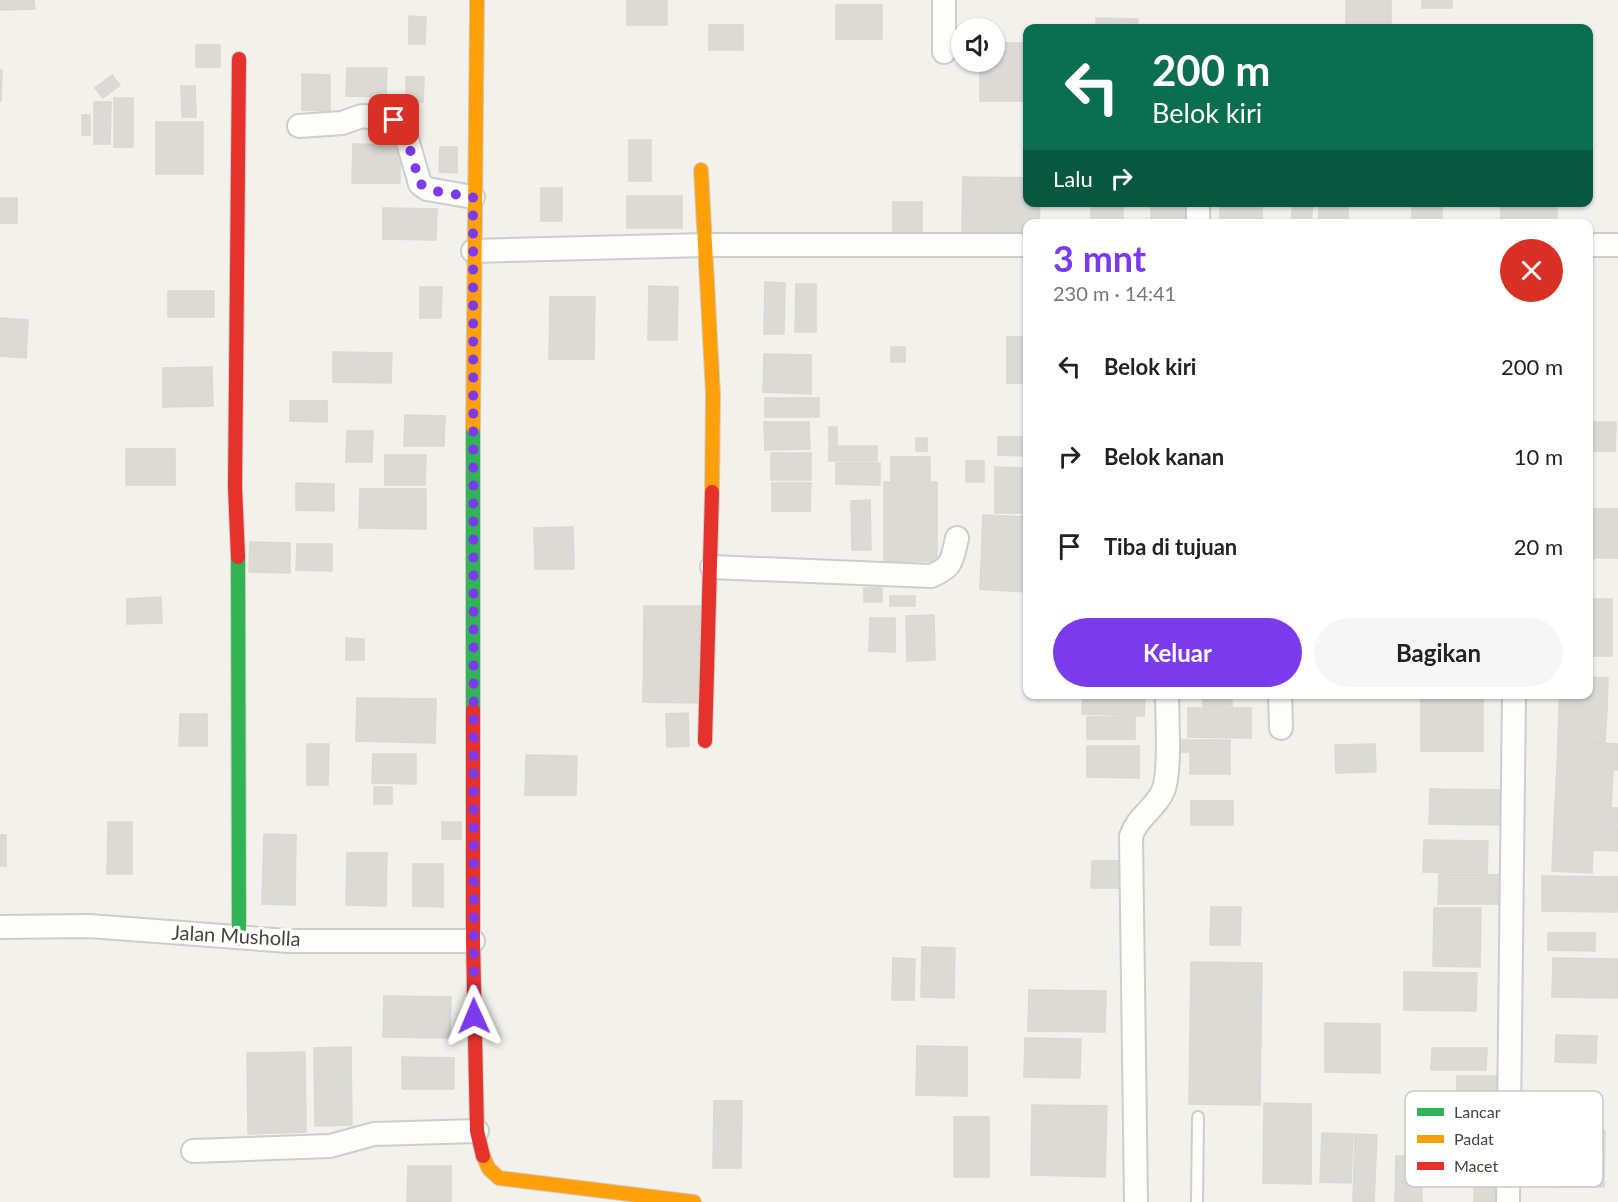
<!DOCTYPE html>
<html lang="id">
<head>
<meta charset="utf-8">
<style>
  body { margin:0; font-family:Lato,sans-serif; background:#f6f6f6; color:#222; height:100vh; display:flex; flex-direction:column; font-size:22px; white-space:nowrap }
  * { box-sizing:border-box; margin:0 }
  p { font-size:20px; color:#767676 }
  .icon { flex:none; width:33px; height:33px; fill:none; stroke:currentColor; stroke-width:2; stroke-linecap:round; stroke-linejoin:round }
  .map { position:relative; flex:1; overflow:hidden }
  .details { position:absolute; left:1023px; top:219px; width:570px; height:480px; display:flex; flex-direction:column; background:#fff; border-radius:12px; box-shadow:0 2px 4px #0004 }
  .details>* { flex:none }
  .hud { position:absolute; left:1023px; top:24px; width:570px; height:183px; border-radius:12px; box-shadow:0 2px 4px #0004; background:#0b6e4f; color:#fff; overflow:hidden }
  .tools { position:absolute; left:951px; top:18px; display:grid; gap:12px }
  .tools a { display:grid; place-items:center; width:54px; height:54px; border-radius:50%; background:#fff; box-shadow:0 2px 4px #0004; font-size:30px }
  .pin { position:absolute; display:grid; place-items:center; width:51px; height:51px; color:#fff; margin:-26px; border-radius:12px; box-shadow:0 3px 9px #0006 }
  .me { position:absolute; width:66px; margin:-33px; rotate:359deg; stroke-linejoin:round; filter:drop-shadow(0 0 4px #0008) }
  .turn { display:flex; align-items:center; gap:21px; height:126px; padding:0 30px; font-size:27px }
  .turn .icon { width:78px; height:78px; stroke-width:2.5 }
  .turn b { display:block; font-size:42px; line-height:51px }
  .then { display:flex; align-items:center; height:57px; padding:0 30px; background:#0003; gap:12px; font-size:22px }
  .round { display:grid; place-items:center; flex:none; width:63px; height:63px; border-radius:32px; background:#f6f6f6 }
  .headline { display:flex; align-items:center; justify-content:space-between; height:102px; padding:0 30px }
  h1 { font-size:36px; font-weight:700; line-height:45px; color:#7c3aed }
  .action { display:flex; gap:12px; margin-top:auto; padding:12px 30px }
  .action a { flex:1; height:69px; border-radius:36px; background:#7c3aed; color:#fff; font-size:24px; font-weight:700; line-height:69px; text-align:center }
  .action a+a { background:#f6f6f6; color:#222 }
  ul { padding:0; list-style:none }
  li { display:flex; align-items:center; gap:18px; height:90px; padding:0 30px }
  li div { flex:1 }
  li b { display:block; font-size:22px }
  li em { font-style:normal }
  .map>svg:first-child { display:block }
  .building { fill:#dbdad5; stroke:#dad8d2; stroke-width:1.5 }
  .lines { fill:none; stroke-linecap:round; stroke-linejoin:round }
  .lane-casing { stroke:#cecdc8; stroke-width:14 }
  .street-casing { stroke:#cecdc8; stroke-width:26 }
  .fast-casing { stroke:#d0cec4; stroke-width:16 }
  .slow-casing { stroke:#d0cec4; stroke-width:16 }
  .jam-casing { stroke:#d0cec4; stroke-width:16 }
  .lane { stroke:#fdfdfc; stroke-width:10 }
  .street { stroke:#fdfdfc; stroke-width:22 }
  .fast { stroke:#30b455; stroke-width:14 }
  .slow { stroke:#ff9f0a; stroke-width:14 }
  .jam { stroke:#e5322d; stroke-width:14 }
  .route { stroke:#7c3aed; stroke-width:10; stroke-dasharray:0 18 }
  .labels { text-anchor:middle; stroke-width:6; stroke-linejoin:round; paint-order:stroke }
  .street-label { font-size:20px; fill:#484339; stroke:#fff }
  .key { fill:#fff; stroke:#c8c7c4; stroke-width:1.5 }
  .key-label { font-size:16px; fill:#484339 }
</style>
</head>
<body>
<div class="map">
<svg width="1618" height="1202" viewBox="0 0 1618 1202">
  <rect width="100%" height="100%" fill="#f2f1ec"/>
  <g class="building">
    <path d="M0,0H34L35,9L0,10Z"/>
    <rect x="627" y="0" width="40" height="25"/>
    <rect x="1346" y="0" width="45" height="28"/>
    <rect x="1422" y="0" width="30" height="8"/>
    <rect x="836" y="5" width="46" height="34"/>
    <path d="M409,16L426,17L425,44H409Z"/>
    <path d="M1096,18L1138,19L1137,28H1096Z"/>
    <rect x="709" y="25" width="34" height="25"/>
    <path d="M994,43H1024L1023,101H980V62H994Z"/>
    <rect x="196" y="45" width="24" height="22"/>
    <path d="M347,68H387L386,97L346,96Z"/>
    <path d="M0,70H2L1,101H0Z"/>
    <path d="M302,74L330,75V111L302,110Z"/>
    <path d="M112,75L120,85L103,98L95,88Z"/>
    <path d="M406,77H424L423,102H406Z"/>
    <path d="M181,86H195L196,117H182Z"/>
    <rect x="114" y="98" width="19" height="49"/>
    <path d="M94,102H111L110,144H94Z"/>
    <rect x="82" y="115" width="8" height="20"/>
    <rect x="156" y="122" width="47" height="52"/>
    <rect x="629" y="140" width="22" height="41"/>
    <path d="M353,144L400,145V183H352Z"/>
    <path d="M440,147H457V173L439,172Z"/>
    <path d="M963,177L1028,178V202H1040L1039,224H1028V233L962,232Z"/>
    <rect x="541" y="188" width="21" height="33"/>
    <rect x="627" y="196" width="55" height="32"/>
    <rect x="0" y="198" width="17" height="25"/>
    <path d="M893,202H922V236L893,235Z"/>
    <rect x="1091" y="202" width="32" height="22"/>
    <path d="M1151,202H1194V220L1151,219Z"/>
    <rect x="1220" y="202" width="42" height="22"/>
    <path d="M1293,202H1313L1311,224H1291Z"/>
    <rect x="1412" y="202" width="30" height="22"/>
    <rect x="1501" y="202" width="56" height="22"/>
    <rect x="1319" y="207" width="29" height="17"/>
    <path d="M383,208L437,209L436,240L383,239Z"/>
    <path d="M765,282L785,283L784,334H764Z"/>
    <path d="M796,284H816V332H795Z"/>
    <path d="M649,286L678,287L677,340H648Z"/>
    <path d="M420,287H442L441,318H420Z"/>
    <rect x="168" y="291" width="46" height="26"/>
    <path d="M550,297H595L594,359H549Z"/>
    <path d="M0,318L28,320L26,358L0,356Z"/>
    <rect x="1007" y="337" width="21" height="46"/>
    <rect x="891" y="347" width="14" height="15"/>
    <path d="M333,352L392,353L391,383L333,382Z"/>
    <path d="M764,354L811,355V394L763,392Z"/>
    <path d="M212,367L213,406L163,407V368Z"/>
    <rect x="765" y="398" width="54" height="19"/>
    <path d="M290,401H327V422L290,421Z"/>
    <path d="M405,415L445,416L444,446H404Z"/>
    <path d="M764,422H809L810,449L765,450Z"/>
    <path d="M1588,422H1616L1615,451H1588Z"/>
    <rect x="829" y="427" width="8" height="17"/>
    <path d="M347,431H373L372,462H346Z"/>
    <path d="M998,437H1028V456L998,455Z"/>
    <rect x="916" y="438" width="11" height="13"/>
    <rect x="829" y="446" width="48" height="15"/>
    <rect x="126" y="449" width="49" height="36"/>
    <rect x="771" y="453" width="40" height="27"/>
    <path d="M385,455H426L425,485H385Z"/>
    <rect x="891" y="457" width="39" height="24"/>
    <rect x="966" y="461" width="18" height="21"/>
    <path d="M836,463H880V485L836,484Z"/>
    <path d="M995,467L1028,468V513H995Z"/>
    <rect x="884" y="482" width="53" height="79"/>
    <path d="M296,483L334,484V511L296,510Z"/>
    <path d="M772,483H811L810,511H772Z"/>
    <path d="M360,489H426V529L359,528Z"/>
    <path d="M870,500L871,550H852L851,501Z"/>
    <rect x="1588" y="509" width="30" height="49"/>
    <path d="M983,515L1028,517V592L980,589Z"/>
    <path d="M573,527L574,569H535L534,528Z"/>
    <path d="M250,542L290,543V573L249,572Z"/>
    <path d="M297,544H332V571L296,570Z"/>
    <rect x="864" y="588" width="18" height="14"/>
    <rect x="890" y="596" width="25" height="10"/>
    <path d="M161,597L162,623L127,624V599Z"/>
    <rect x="1588" y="599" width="24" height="57"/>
    <path d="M644,606H700L698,703L643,702Z"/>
    <path d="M934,615L935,660L907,661L906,616Z"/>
    <path d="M870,618H895V652L869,651Z"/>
    <path d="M346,638L364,639V660H346Z"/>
    <path d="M1588,677L1608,678L1607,709L1559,706L1560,694H1588Z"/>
    <path d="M1083,694H1145L1144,716L1082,714Z"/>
    <path d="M1203,694H1232V706L1203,707Z"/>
    <rect x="1421" y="694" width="62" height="57"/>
    <path d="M357,698L436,699L435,743L356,741Z"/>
    <path d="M1559,706L1607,709L1605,743L1558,741Z"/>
    <path d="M1188,708H1251V738L1188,737Z"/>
    <path d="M688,713L689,746L667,747L666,714Z"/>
    <path d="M180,714H207V746H179Z"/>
    <rect x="1087" y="717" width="48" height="22"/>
    <rect x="1178" y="740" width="11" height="12"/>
    <rect x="1190" y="740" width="40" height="34"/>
    <path d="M1558,741L1618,744V770L1557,767Z"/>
    <path d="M307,744H329L328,785H307Z"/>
    <path d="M1375,744L1376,772L1336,773L1335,745Z"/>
    <path d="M1087,746H1139V778L1087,777Z"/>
    <path d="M373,754H416V784L372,783Z"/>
    <path d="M526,755L577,756L576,795H525Z"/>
    <path d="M1557,767L1613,770L1611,807L1555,805Z"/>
    <rect x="374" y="787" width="18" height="17"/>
    <path d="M1430,789L1507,790V825L1429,824Z"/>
    <rect x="1191" y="801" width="42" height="24"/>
    <path d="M1555,805L1618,808L1617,829L1554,826Z"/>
    <path d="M108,822H132V874H107Z"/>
    <rect x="442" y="822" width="19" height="17"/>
    <path d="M1554,826L1618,829V851L1593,850L1592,873L1552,871Z"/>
    <path d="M264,834L296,835L295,905L262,904Z"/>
    <rect x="0" y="835" width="6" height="31"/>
    <path d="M1424,840L1488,841L1487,873L1423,872Z"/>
    <path d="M347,853H387L386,906L346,905Z"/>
    <path d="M1092,861H1125V888H1091Z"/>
    <path d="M413,864H443V907L413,906Z"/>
    <path d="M1439,874L1501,875V904H1438Z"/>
    <path d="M1542,876L1618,877L1617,912L1542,911Z"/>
    <path d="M1211,907H1241L1240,945H1210Z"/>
    <path d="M1434,908H1481L1480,967L1433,966Z"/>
    <path d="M1548,933H1595V951L1548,950Z"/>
    <path d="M922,947L955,948L954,998L921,997Z"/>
    <path d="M893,958L915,959L914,1000H892Z"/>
    <path d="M1553,958L1618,959V998L1552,997Z"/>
    <path d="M1191,962L1262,963L1260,1105L1189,1104Z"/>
    <path d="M1404,972L1477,973L1476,1011L1404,1010Z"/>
    <path d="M1029,990L1106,991L1105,1032L1028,1031Z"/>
    <path d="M384,996L451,997L450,1038L383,1037Z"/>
    <path d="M1325,1023L1380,1024V1073L1325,1072Z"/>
    <path d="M1556,1035L1597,1036L1596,1063L1555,1062Z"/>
    <path d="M1025,1038L1081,1039L1080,1078L1024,1077Z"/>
    <path d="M917,1046L967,1047V1096L916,1095Z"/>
    <path d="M351,1047L352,1125L315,1126L314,1048Z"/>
    <path d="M1432,1048H1487L1486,1070H1431Z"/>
    <path d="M305,1052L306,1132L248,1134L247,1053Z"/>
    <path d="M402,1057L454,1058V1089H402Z"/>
    <path d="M1457,1076H1501V1141L1456,1140Z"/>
    <path d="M714,1101H742L741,1168H713Z"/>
    <path d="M1264,1103L1311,1104V1184L1263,1183Z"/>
    <path d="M1032,1105L1107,1106L1105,1177L1031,1175Z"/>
    <rect x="954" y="1117" width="35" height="60"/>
    <path d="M1558,1130L1605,1131L1604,1187H1557Z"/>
    <path d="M1322,1133L1353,1134L1351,1183L1320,1182Z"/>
    <path d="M1355,1134L1377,1135L1374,1202H1353Z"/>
    <path d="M1396,1156H1422V1202H1395Z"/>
    <path d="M1474,1163L1504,1164L1503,1202H1474Z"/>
    <path d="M408,1166H451V1202H407Z"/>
  </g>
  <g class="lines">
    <g class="lane-casing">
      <path id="lane" d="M1197,1202L1198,1117"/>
    </g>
    <g class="street-casing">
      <g id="street">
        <path d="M944,0V52"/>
        <path d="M299,126L342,123L362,116L394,120L405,132L420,184L427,189L473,197"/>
        <path d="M1198,202V224"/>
        <path d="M1588,245H1618"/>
        <path d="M473,251L705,245H1028"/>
        <path d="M712,567L931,576C953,567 952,560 957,538"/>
        <path d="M1280,694L1281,728"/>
        <path d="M0,927L89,926L288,941H473"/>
        <path d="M193,1151L330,1146L374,1134L477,1131"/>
        <path d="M1136,1202L1131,836C1137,817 1155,809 1163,791C1171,773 1167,717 1167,694"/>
        <path d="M1508,1202L1514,694"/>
      </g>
    </g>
    <g class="fast-casing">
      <g id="fast">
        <path d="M473,427V710"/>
        <path d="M238,557L239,939"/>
      </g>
    </g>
    <g class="slow-casing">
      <g id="slow">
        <path d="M701,170L713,394L712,492"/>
        <path d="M473,427L477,0"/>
        <path d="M483,1156L489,1169L499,1178L694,1202"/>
      </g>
    </g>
    <g class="jam-casing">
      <g id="jam">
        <path d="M238,557L235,487L239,59"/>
        <path d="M473,710V941L477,1131L483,1156"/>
        <path d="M705,741L712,492"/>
      </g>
    </g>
    <use href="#lane" class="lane"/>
    <use href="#street" class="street"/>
    <use href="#fast" class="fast"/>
    <use href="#slow" class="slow"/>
    <use href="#jam" class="jam"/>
  </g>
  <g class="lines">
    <path class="route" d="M394,120L405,132L420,184L439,192L473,197L474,1016"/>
  </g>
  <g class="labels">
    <g class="street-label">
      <text transform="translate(236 936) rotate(3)" y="7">Jalan Musholla</text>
    </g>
  </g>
  <rect x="1405" y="1091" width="198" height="96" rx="9" class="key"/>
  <rect x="1417" y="1108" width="27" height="8" fill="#30b455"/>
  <rect x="1417" y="1135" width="27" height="8" fill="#ff9f0a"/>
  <rect x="1417" y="1162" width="27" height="8" fill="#e5322d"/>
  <g class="key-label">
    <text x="1454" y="1118">Lancar</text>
    <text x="1454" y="1145">Padat</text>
    <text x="1454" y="1172">Macet</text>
  </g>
</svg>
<div class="tools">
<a><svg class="icon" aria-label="sound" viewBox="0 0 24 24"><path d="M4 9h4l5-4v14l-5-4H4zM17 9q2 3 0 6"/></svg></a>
</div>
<div class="pin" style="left:394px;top:120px;background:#d93025"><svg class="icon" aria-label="arrive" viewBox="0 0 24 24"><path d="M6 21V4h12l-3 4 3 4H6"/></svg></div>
<svg class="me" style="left:474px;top:1016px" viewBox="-20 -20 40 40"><path d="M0-17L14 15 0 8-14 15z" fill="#7c3aed" stroke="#fff" stroke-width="4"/></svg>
<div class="hud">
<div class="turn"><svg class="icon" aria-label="left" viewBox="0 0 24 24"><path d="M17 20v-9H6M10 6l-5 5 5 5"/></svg><div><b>200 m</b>Belok kiri</div></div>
<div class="then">Lalu<svg class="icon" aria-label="right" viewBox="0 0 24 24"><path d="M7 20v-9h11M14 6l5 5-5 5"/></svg></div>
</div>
<section class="details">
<div class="headline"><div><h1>3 mnt</h1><p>230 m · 14:41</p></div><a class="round" style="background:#d93025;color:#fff"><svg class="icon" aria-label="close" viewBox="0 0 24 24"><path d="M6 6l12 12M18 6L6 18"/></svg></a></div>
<ul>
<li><svg class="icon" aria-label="left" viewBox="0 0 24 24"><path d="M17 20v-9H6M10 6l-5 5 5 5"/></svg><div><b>Belok kiri</b></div><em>200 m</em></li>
<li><svg class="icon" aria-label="right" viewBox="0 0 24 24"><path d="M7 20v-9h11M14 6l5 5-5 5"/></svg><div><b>Belok kanan</b></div><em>10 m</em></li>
<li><svg class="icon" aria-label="arrive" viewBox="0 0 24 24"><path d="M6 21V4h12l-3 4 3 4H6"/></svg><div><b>Tiba di tujuan</b></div><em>20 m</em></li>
</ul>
<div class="action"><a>Keluar</a><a>Bagikan</a></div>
</section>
</div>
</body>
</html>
